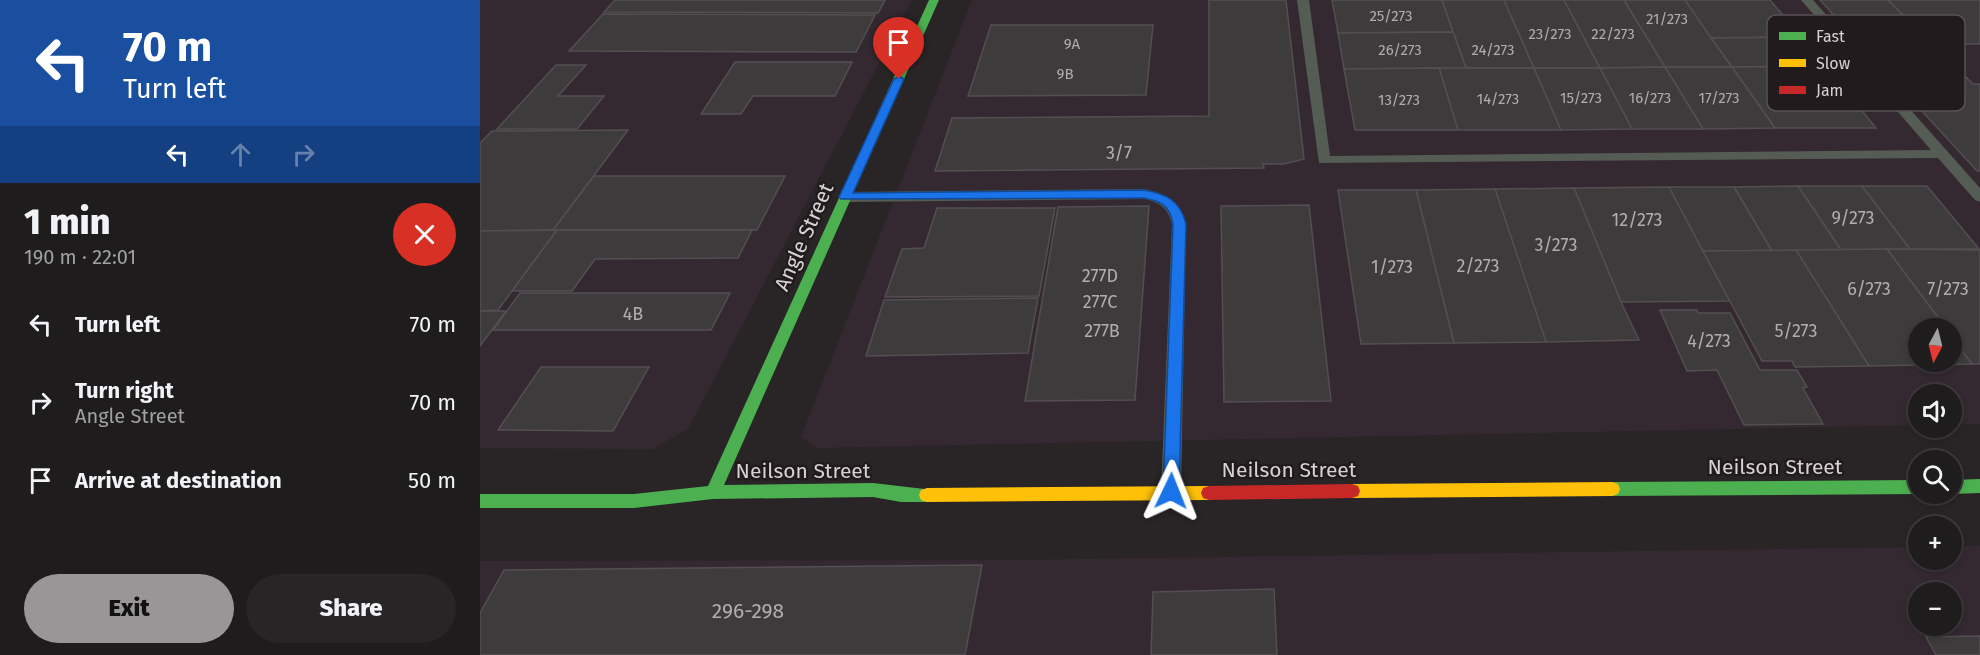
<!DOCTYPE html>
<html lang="en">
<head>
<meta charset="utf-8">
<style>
  body { margin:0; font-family:"Fira Sans",sans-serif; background:#272526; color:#f1f3f6; height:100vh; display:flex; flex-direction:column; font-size:22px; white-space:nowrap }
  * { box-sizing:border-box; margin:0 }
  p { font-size:20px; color:#a1a1a4 }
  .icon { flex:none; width:33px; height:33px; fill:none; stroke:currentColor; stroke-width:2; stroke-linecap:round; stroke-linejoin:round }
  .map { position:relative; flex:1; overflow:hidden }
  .sheet { display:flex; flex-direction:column; background:#1f1c1d; width:480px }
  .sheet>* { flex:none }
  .hud { background:#1a4fa0; color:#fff; overflow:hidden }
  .needle { width:39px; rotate:187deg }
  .controls { position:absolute; left:1428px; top:318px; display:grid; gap:12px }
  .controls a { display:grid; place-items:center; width:54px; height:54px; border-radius:50%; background:#1f1c1d; box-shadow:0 3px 9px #0003,0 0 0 2px #3c3a3b; font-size:30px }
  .pin { position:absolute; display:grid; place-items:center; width:51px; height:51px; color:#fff; margin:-62px -26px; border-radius:50% 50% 50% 0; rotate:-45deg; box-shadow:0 0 6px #0007 }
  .pin .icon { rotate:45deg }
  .me { position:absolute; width:66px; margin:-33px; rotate:2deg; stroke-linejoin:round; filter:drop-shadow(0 0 4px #0008) }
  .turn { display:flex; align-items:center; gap:21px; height:126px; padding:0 24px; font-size:27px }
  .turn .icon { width:78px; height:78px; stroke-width:2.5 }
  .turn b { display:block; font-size:42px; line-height:51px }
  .lanes { display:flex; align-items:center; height:57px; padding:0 24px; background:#0003; justify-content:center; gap:30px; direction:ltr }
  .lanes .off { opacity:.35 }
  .round { display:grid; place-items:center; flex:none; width:63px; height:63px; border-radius:32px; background:#272526 }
  .head { display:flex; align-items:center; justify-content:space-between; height:102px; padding:0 24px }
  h1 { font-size:36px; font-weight:800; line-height:45px }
  .button { display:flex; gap:12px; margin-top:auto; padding:12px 24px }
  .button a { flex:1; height:69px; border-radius:36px; background:#9a9698; color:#111; font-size:24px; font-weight:800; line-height:69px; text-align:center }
  .button a+a { background:#272526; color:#f1f3f6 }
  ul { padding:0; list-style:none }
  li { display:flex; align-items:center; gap:18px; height:78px; padding:0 24px }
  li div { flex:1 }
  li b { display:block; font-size:22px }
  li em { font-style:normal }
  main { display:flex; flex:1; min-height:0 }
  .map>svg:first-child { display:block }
  .built { fill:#342931; fill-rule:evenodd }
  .building { fill:#3e3b3d; stroke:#534f51; stroke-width:1.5 }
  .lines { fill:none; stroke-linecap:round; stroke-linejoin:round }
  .lane { fill:#545c54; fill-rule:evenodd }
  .fast { fill:#4caf50; fill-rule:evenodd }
  .slow { fill:#ffc107; fill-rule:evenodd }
  .jam { fill:#c62828; fill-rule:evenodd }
  .route { fill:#1a73e8; stroke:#114b97; stroke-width:1.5 }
  .labels { text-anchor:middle; stroke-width:5; stroke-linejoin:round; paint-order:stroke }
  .far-number-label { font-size:15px; fill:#b1adaf }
  .number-label { font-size:18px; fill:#b1adaf }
  .street-label { font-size:21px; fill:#d7d3d5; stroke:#211b1e }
  .near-number-label { font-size:21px; fill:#b1adaf }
  .key { fill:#211b1e; stroke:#585255; stroke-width:1.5 }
  .key-label { font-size:16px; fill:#d7d3d5 }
</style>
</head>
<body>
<main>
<section class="sheet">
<div class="hud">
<div class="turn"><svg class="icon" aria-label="left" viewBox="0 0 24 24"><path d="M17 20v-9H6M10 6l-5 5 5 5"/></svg><div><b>70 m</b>Turn left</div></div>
<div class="lanes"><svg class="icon" aria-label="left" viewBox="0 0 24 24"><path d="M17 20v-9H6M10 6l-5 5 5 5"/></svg><svg class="icon off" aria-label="ahead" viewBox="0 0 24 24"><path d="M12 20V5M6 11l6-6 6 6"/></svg><svg class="icon off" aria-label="right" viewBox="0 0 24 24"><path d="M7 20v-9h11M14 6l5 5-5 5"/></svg></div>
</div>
<div class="head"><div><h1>1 min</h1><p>190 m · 22:01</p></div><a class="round" style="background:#d93025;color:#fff"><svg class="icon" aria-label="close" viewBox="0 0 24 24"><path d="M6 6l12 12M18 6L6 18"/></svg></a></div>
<ul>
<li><svg class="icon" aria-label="left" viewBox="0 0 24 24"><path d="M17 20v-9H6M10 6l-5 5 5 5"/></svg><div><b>Turn left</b></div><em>70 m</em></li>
<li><svg class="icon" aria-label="right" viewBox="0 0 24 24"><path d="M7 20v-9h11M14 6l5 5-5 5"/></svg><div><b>Turn right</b><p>Angle Street</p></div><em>70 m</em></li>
<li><svg class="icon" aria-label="arrive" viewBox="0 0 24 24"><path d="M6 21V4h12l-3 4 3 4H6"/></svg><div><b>Arrive at destination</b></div><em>50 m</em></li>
</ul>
<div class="button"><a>Exit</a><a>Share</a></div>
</section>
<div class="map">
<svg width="1500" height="655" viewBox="0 0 1500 655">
  <rect width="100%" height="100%" fill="#292527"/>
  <g class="built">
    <path d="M0,0H432L208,429L172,449L0,448Z"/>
    <path d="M492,0H1500V424H1472V394H1438V425L337,448L321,437ZM1438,328H1472V362H1438Z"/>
    <path d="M1472,546H1500V655H0V561L537,560L1438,547V560H1472ZM1438,592H1472V626H1438Z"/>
  </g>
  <g class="building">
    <path d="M135,0H405L398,13L124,12Z"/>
    <path d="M729,0H806L824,159L804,164H783L784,168L455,171L472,118L729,116Z"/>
    <path d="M852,0H962L973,32L858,33Z"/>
    <path d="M962,0H1024L1054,68H986Z"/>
    <path d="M1024,0H1084L1120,68H1054Z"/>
    <path d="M1084,0H1144L1185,67L1120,68Z"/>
    <path d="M1144,0H1205L1252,67H1185Z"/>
    <path d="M1205,0H1290L1322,37L1231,38Z"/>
    <path d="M1340,0H1408L1493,84H1500V171H1497Z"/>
    <path d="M1408,0H1500V44H1453Z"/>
    <path d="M123,14L395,15L376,52L89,51Z"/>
    <path d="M511,25H673L666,95L488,96Z"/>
    <path d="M973,32L986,68L864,69L858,33Z"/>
    <path d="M1322,37L1346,66L1252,67L1231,38Z"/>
    <path d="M255,62H372L355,96H273L261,114H221Z"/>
    <path d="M76,65H106L78,96H124L97,129H17Z"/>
    <path d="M1346,66L1396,128H1295L1252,67Z"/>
    <path d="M1185,67H1252L1295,128L1223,129Z"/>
    <path d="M1185,67L1223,129H1152L1120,68Z"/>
    <path d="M959,68H1054L1081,130H978Z"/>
    <path d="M959,68L978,130H875L864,69Z"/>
    <path d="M1054,68H1120L1152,129L1081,130Z"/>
    <path d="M148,130L73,230L0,231V143L12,131Z"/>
    <path d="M114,176H305L277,230H73Z"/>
    <path d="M1318,186H1382L1430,249L1361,250Z"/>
    <path d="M1318,186L1361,250L1292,251L1254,187Z"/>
    <path d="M1382,186H1447L1499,249H1430Z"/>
    <path d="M1189,187L1223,251L1250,301L1141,302L1094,188Z"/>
    <path d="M1189,187H1254L1292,251H1223Z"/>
    <path d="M1094,188L1141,302L1159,340L1066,342L1015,189Z"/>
    <path d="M1015,189L1066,342L974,343L936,190Z"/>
    <path d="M858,190H936L974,343L881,344Z"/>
    <path d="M829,205L851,401L744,402L741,206Z"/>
    <path d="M669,206L655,400L545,401L578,207Z"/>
    <path d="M457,208H575L559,296L405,297L422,249L444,248Z"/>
    <path d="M77,230L18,310L0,311V231Z"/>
    <path d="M77,230H272L258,258L115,259L92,291H32Z"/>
    <path d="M1407,249L1466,328H1438V362H1472V337L1492,364L1389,366L1316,250Z"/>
    <path d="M1407,249L1500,250V364H1492L1472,337V328H1466Z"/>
    <path d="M1316,250L1389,366L1315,367L1312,361H1282L1223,251Z"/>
    <path d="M40,293H250L231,330H13Z"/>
    <path d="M558,298L548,353L386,356L404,300Z"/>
    <path d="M1180,310H1217L1218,313H1250L1280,370H1317L1327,387L1323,388L1343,424L1264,425L1237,370L1207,371Z"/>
    <path d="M0,311H26L0,346Z"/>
    <path d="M61,367H169L133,431L18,430Z"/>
    <path d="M502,565L485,655H0V613L24,570Z"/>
    <path d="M794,589L797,655H671L673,592Z"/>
    <path d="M1500,636V655H1456L1446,637Z"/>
  </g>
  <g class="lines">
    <g class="lane">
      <path d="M817,0H829L850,156L1451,150L1321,0H1333L1500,188V202L1495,200L1458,158L839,163Z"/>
      <path d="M664,189C686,194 700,201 706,224L701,491L698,497L691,500L684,497L681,491L692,224C688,208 680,202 664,199L365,202L358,197L365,192Z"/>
    </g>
    <g class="fast">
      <path d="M449,0H459L244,485L393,483L453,490L455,495L453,500L447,502H421L393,497L233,499L154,508H0V494H154L228,486Z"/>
      <path d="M1500,479V493L1472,494H1471L1472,480Z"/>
      <path d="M1438,480V494L1132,496L1126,494L1124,489L1126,484L1132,482Z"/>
    </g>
    <g class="slow">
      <path d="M1132,482L1138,484L1140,489L1138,494L1132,496L872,498L866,496L864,491L866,486L872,484Z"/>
      <path d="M729,486L735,488L737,493L735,498L729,500L447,502L441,500L439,495L441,490L447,488Z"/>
    </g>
    <path class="jam" d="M872,484L878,486L880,491L878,496L872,498L729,500L723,498L721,493L723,488L729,486Z"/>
  </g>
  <path class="route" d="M419,76L424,79L373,193L664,190C686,194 700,200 706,224L699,491L697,496L691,498L686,496L683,491L693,224C690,206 681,201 664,198L361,199L359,197L414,79Z"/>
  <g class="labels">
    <g class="far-number-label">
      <text x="911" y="21">25/273</text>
      <text x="1187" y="24">21/273</text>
      <text x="1070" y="39">23/273</text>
      <text x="1133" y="39">22/273</text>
      <text x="592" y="49">9A</text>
      <text x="920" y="55">26/273</text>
      <text x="1013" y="55">24/273</text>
      <text x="585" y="79">9B</text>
      <text x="1101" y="103">15/273</text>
      <text x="1170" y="103">16/273</text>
      <text x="1239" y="103">17/273</text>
      <text x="1018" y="104">14/273</text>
      <text x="919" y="105">13/273</text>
    </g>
    <g class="number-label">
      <text x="639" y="159">3/7</text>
      <text x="1373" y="224">9/273</text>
      <text x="1157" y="226">12/273</text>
      <text x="1076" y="251">3/273</text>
      <text x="998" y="272">2/273</text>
      <text x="912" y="273">1/273</text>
      <text x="620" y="282">277D</text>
      <text x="1389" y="295">6/273</text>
      <text x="1468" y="295">7/273</text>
      <text x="620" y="308">277C</text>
      <text x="153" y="320">4B</text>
      <text x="622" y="337">277B</text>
      <text x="1316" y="337">5/273</text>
      <text x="1229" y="347">4/273</text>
    </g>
    <g class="street-label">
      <text transform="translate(324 237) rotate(-66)" y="7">Angle Street</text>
      <text x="1295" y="474">Neilson Street</text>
      <text x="809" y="477">Neilson Street</text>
      <text x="323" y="478">Neilson Street</text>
    </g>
    <g class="near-number-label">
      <text x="268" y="618">296-298</text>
    </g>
  </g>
  <rect x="1287" y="15" width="198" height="96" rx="9" class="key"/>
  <rect x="1299" y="32" width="27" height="8" fill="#4caf50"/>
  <rect x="1299" y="59" width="27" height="8" fill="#ffc107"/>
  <rect x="1299" y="86" width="27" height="8" fill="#c62828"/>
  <g class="key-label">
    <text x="1336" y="42">Fast</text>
    <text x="1336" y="69">Slow</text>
    <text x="1336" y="96">Jam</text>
  </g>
</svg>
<div class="controls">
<a><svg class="needle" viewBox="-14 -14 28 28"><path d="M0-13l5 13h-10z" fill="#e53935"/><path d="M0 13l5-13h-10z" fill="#a1a1a4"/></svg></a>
<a><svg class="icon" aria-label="sound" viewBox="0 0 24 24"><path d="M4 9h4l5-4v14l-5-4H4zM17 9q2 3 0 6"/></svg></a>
<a><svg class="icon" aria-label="search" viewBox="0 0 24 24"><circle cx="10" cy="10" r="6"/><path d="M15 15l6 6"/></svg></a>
<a>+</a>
<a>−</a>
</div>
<div class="pin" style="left:419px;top:79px;background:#d93025"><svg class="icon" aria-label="arrive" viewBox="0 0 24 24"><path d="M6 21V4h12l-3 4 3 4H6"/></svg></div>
<svg class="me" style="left:691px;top:491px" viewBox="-20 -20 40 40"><path d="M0-17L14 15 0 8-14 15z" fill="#1a73e8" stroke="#fff" stroke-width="4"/></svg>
</div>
</main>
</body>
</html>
